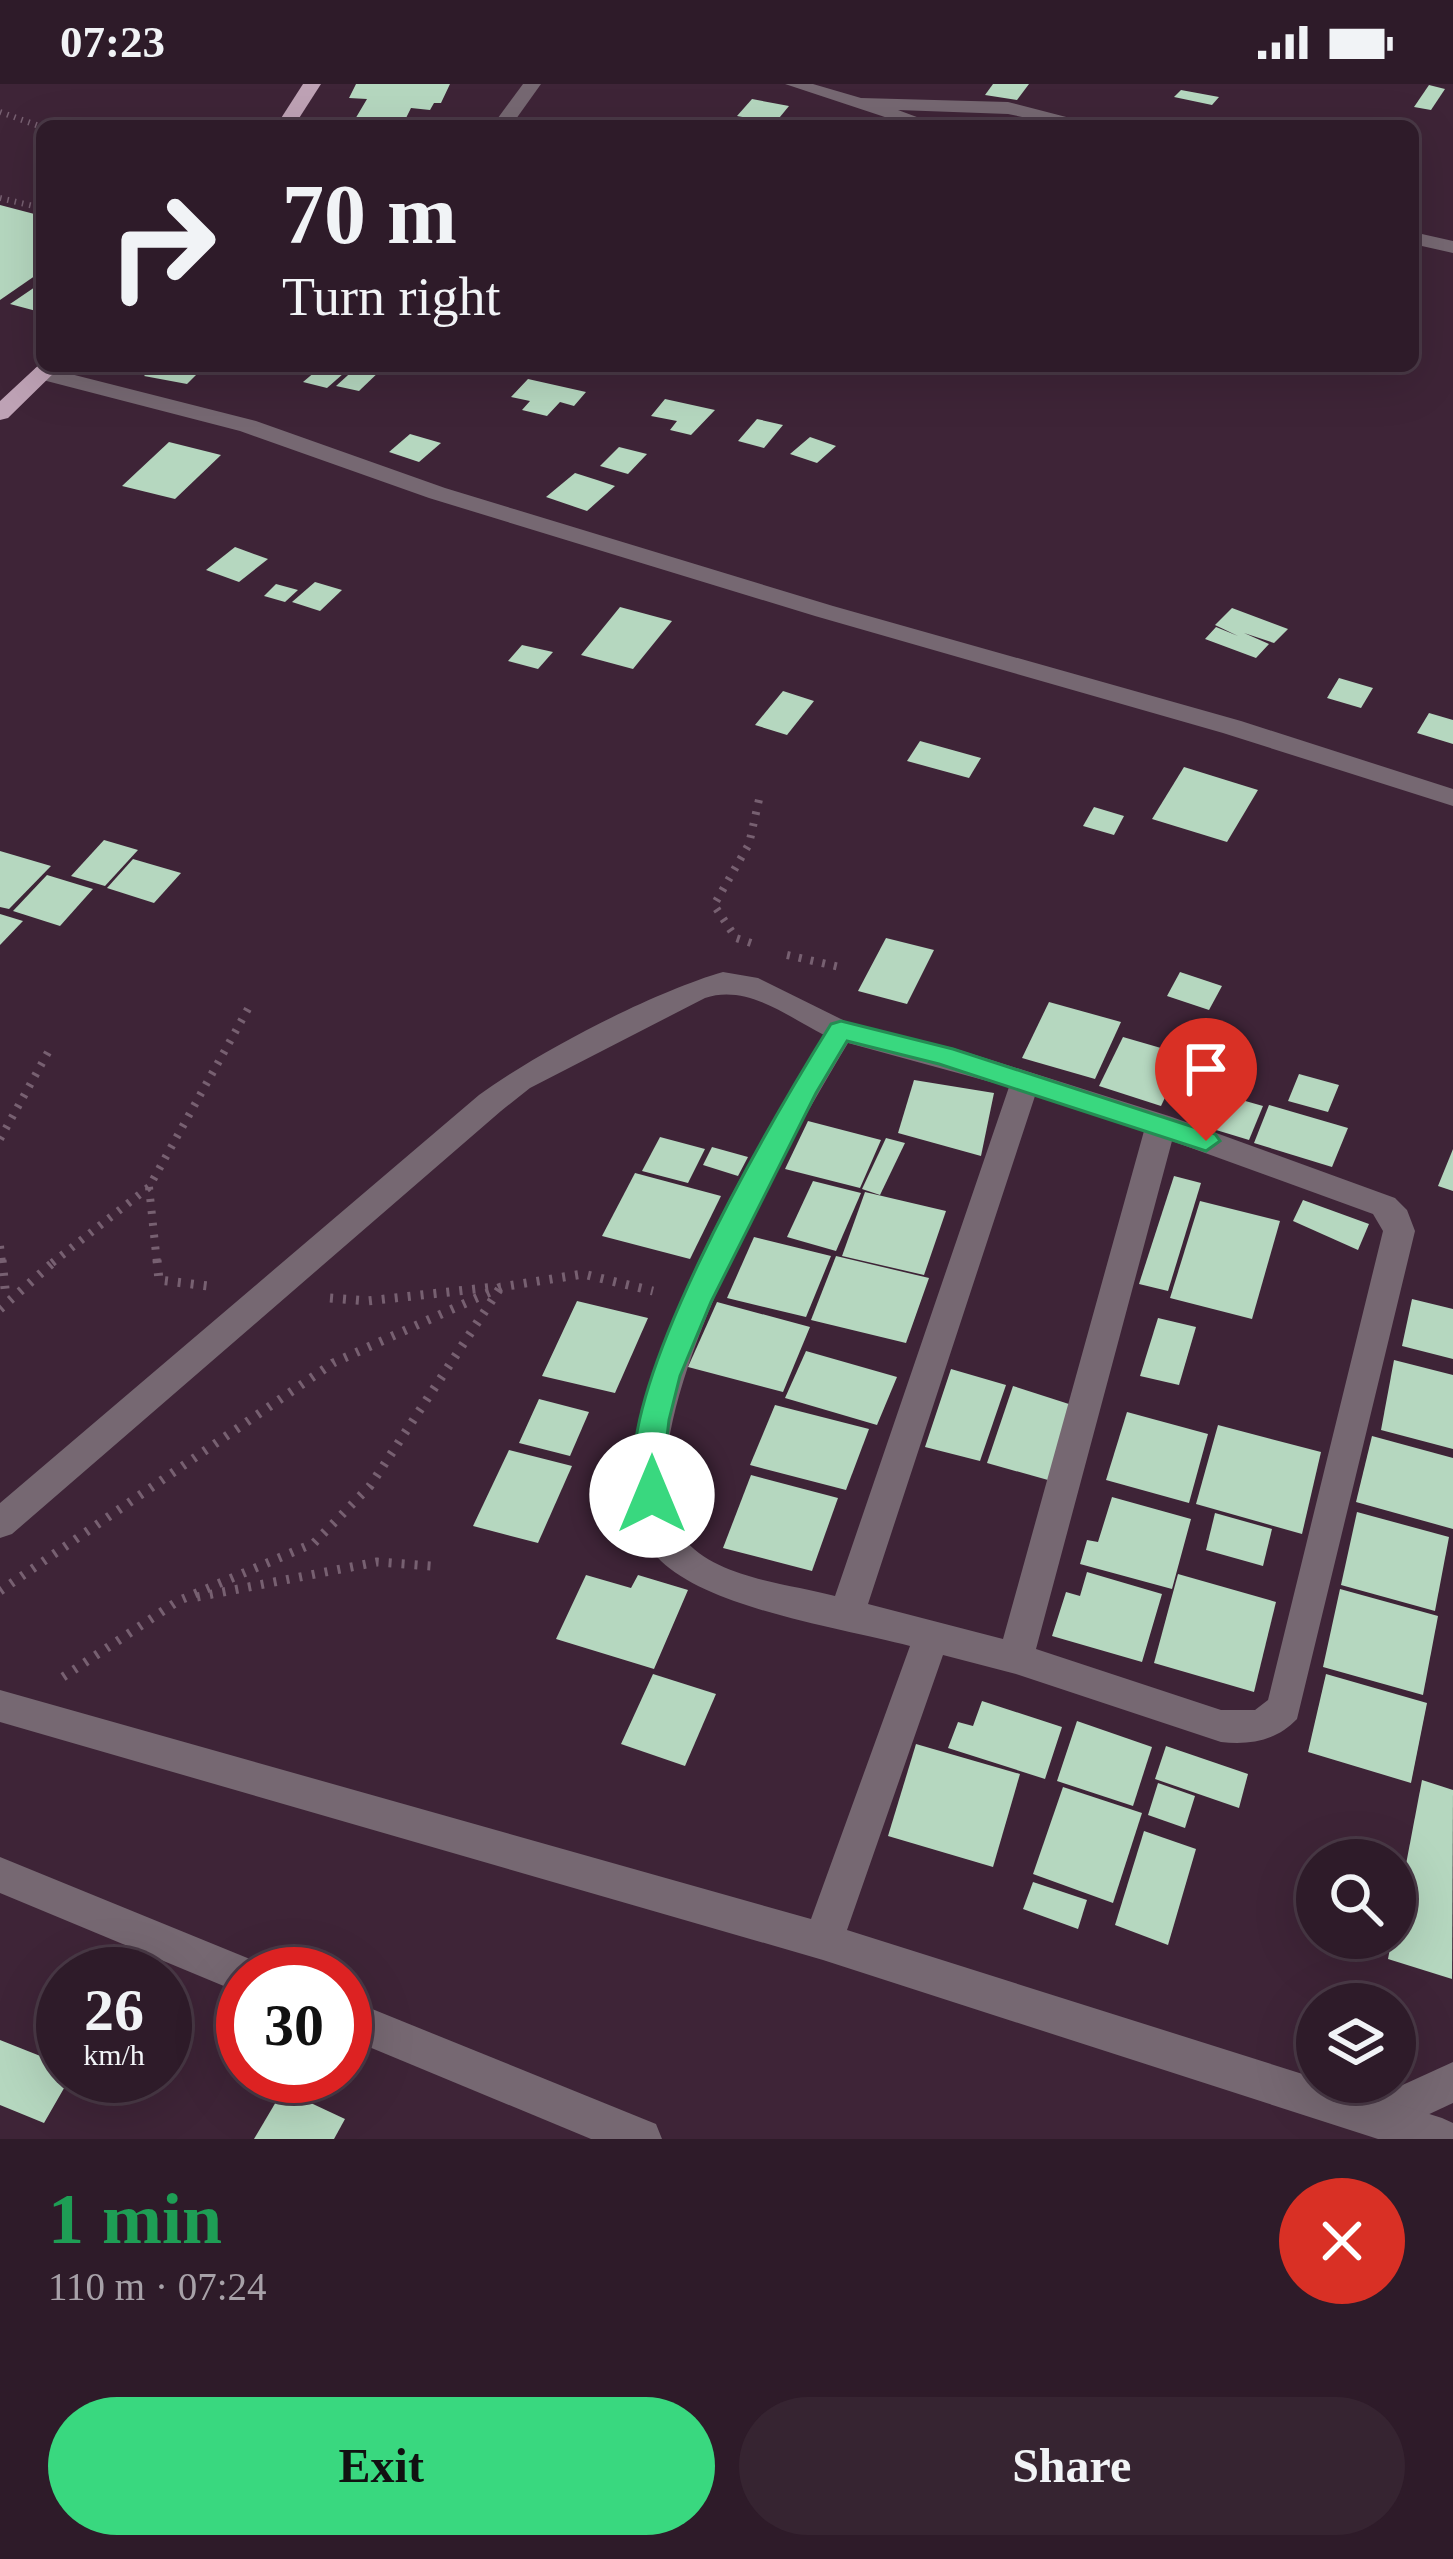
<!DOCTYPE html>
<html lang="en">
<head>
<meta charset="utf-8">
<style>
  body { margin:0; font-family:"Times New Roman",serif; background:#362431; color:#f1f3f6; height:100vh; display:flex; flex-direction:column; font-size:45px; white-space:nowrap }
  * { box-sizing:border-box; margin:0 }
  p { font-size:39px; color:#a7a1a8 }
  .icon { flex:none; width:66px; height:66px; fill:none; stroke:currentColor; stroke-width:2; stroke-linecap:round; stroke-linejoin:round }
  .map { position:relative; height:2055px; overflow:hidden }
  .panel { display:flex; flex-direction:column; background:#2e1b29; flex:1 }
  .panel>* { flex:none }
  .hud { position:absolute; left:36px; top:36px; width:1383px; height:252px; border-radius:18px; box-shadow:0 12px 48px #0002,0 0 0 3px #493946; background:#2e1b29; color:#f1f3f6; overflow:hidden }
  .controls { position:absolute; left:1296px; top:1755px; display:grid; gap:24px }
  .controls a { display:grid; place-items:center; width:120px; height:120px; border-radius:50%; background:#2e1b29; box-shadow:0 12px 48px #0002,0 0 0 3px #493946; font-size:60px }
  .speed { position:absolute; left:36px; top:1863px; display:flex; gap:24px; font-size:60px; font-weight:700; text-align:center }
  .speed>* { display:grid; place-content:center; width:156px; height:156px; border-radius:50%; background:#2e1b29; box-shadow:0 12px 48px #0002,0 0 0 3px #493946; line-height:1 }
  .speed small { font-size:30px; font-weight:400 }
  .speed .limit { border:18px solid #d22; background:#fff; color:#111 }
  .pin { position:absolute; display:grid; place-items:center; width:102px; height:102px; color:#fff; margin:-123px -51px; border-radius:50% 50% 50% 0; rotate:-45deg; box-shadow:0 0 12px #0007 }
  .pin .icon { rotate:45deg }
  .me { position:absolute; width:132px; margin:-66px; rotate:0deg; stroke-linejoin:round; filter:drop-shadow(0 0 9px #0008) }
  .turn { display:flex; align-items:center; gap:42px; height:252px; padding:0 48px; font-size:54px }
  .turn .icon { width:156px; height:156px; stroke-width:2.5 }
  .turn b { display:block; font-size:84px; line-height:102px }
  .round { display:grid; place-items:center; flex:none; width:126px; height:126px; border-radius:63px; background:#362431 }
  .head { display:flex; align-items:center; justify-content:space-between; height:204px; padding:0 48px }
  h1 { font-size:72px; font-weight:800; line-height:90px; color:#1e9e55 }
  .button { display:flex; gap:24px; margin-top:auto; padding:24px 48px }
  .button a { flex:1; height:138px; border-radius:72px; background:#39d87f; color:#111; font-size:48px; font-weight:800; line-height:138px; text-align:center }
  .button a+a { background:#362431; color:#f1f3f6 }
  .status { display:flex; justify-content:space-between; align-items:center; height:84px; padding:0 60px; background:#2e1b29; direction:ltr }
  .status svg { height:33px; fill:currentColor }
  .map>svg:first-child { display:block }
  .building { fill:#b5d7bf }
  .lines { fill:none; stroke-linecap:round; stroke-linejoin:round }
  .path-far2 { stroke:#776071; stroke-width:6; stroke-dasharray:1.5 6; stroke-linecap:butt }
  .path-far1 { stroke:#776071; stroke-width:8; stroke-dasharray:3 9; stroke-linecap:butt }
  .path { stroke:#776071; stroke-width:9; stroke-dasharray:3 10; stroke-linecap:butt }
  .lane { fill:#766872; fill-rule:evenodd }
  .street { fill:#766872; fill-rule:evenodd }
  .primary { fill:#bea2b5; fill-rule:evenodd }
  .route { fill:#39d87f; stroke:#258c53; stroke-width:3 }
</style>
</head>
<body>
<div class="status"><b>07:23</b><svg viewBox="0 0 49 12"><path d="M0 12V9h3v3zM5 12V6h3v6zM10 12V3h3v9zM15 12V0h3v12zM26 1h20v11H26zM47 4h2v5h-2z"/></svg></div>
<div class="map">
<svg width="1453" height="2055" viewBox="0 0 1453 2055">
  <rect width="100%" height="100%" fill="#3e2437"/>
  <g class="building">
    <path d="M356,0H450L441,19H434L430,26L411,24L405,36L415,37L412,42H351L367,15L349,14Z"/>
    <path d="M993,0H1029L1017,16L985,11Z"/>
    <path d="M1429,1L1445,5L1431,26L1414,23Z"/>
    <path d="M1181,6L1219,13L1212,21L1174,13Z"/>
    <path d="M752,15L789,22L775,39L737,32Z"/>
    <path d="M0,121L42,132V187L0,216Z"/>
    <path d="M35,203L42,205L40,228L10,220Z"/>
    <path d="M154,282H165L198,289L187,300L144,292Z"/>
    <path d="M322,282H352L327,304L303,298Z"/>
    <path d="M358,282L383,284L359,307L336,302Z"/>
    <path d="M528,295L586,308L574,322L560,318L547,332L522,326L530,317L511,313Z"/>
    <path d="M665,315L715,326L691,351L670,346L677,337L651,332Z"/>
    <path d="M757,335L783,341L764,364L738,357Z"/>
    <path d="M410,350L441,359L419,378L389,368Z"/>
    <path d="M810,353L836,362L817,379L790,370Z"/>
    <path d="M169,358L221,371L175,415L122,402Z"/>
    <path d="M619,363L647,370L628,390L600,382Z"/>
    <path d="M575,389L597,396L615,402L587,427L546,413Z"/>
    <path d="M235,463L268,475L239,498L206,486Z"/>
    <path d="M315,498L342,506L320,527L292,518Z"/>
    <path d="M276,500L298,506L285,518L264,512Z"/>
    <path d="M620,523L672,537L633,585L581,571Z"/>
    <path d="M1232,524L1288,545L1274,559L1244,549L1269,560L1256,574L1205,555L1216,543L1238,552L1215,541Z"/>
    <path d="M522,561L553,568L538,585L508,577Z"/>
    <path d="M1339,594L1373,604L1361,624L1327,614Z"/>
    <path d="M783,607L814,617L787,651L755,641Z"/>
    <path d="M1429,629L1453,636V660L1417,649Z"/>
    <path d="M920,657L981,674L969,694L907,677Z"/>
    <path d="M1184,683L1258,706L1227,758L1152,735Z"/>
    <path d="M1094,723L1124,732L1114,751L1083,742Z"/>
    <path d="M104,756L138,766L105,802L71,792Z"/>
    <path d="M0,767L51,782L9,825L0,823Z"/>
    <path d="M133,775L181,789L154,819L107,804Z"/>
    <path d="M47,791L93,805L60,842L13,827Z"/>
    <path d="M0,830L23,837L0,861Z"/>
    <path d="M886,854L934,866L907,920L858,907Z"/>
    <path d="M1180,888L1222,902L1209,926L1167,912Z"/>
    <path d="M1049,918L1121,938L1095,995L1022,974Z"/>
    <path d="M1123,953L1185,971L1161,1022L1099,1002Z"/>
    <path d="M1299,990L1339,1001L1328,1028L1288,1017Z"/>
    <path d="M914,996L994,1009L981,1072L898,1049Z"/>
    <path d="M1217,1009L1263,1022L1249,1056L1203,1042Z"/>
    <path d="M1269,1021L1348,1044L1332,1083L1254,1059Z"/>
    <path d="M808,1037L881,1056L860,1104L785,1085Z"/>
    <path d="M660,1053L705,1065L688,1099L642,1087Z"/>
    <path d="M886,1054L905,1059L880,1111L862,1105Z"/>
    <path d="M712,1063L748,1073L738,1092L703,1081Z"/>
    <path d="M1453,1065V1107L1438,1102Z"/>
    <path d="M635,1089L721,1112L690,1175L602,1152Z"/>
    <path d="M1174,1092L1201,1099L1168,1207L1139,1200Z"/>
    <path d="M813,1097L861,1109L836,1167L787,1153Z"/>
    <path d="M865,1108L946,1127L924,1191L842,1172Z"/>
    <path d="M1303,1116L1369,1140L1358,1166L1293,1137Z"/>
    <path d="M1200,1117L1280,1137L1252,1235L1170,1214Z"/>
    <path d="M754,1153L831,1172L806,1233L727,1214Z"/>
    <path d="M836,1172L929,1194L906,1259L811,1236Z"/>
    <path d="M1412,1215L1453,1225V1275L1402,1262Z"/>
    <path d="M577,1217L648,1234L615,1309L542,1292Z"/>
    <path d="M717,1218L810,1243L783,1308L688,1283Z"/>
    <path d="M1158,1234L1196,1243L1179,1301L1140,1292Z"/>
    <path d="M806,1267L897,1293L877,1341L785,1314Z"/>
    <path d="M1394,1276L1453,1291V1365L1381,1346Z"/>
    <path d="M951,1285L1006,1301L980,1377L925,1363Z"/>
    <path d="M1013,1302L1072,1321L1048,1396L987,1379Z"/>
    <path d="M539,1315L589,1328L570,1372L519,1359Z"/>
    <path d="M775,1321L869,1345L846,1406L750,1381Z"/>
    <path d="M1127,1328L1208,1350L1189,1419L1106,1396Z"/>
    <path d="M1218,1341L1321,1368L1302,1450L1196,1420Z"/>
    <path d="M1372,1352L1453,1374V1445L1356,1418Z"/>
    <path d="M509,1366L572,1382L538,1459L473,1442Z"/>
    <path d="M751,1391L838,1414L812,1487L723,1464Z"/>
    <path d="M1112,1413L1191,1435L1172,1505L1080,1480L1087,1456L1098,1458Z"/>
    <path d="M1357,1428L1449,1453L1435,1527L1341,1501Z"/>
    <path d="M1215,1429L1272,1445L1263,1482L1206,1466Z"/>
    <path d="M1087,1488L1162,1510L1142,1578L1052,1552L1066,1508L1080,1512Z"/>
    <path d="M1178,1490L1276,1518L1254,1608L1154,1579Z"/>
    <path d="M586,1491L631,1504L638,1491L688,1506L654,1585L556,1555Z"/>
    <path d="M1340,1505L1438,1532L1423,1611L1323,1583Z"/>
    <path d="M653,1590L716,1610L685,1682L621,1660Z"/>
    <path d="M1326,1590L1427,1619L1411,1699L1308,1668Z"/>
    <path d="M982,1617L1062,1643L1045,1695L948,1664L958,1638L973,1642Z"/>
    <path d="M1077,1637L1152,1663L1133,1722L1057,1697Z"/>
    <path d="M916,1660L1020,1690L993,1783L888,1752Z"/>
    <path d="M1166,1662L1248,1690L1239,1724L1155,1695Z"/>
    <path d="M1422,1696L1453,1706L1452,1895L1388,1875Z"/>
    <path d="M1158,1699L1195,1712L1185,1744L1148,1731Z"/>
    <path d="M1063,1703L1142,1729L1113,1819L1033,1790Z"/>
    <path d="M1144,1747L1196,1765L1168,1861L1115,1841Z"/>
    <path d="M1033,1798L1087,1816L1078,1845L1023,1825Z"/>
    <path d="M0,1956L63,1981V1992H71L44,2039L0,2021Z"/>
    <path d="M283,2006L345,2035L334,2055H254Z"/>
  </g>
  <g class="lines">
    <g class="path-far2">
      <path d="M0,28L42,43"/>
      <path d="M0,114L42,124"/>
    </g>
    <g class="path-far1">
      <path d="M751,859L736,854L714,821L749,760L760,711"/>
      <path d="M787,871L844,884"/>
      <path d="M0,1055L52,961"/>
      <path d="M149,1103L157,1179"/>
      <path d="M0,1162L2,1179"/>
      <path d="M52,1179L149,1103L249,923"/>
    </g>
    <g class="path">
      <path d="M2,1176L6,1214"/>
      <path d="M157,1176L159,1196L208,1202"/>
      <path d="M330,1214L367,1217L494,1203"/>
      <path d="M0,1225L56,1176"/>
      <path d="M0,1507L333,1279L501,1203L583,1190L653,1207"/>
      <path d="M197,1513L377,1478L432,1482"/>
      <path d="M63,1593L178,1517L314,1459L370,1402L500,1204"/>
    </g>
    <g class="lane">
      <path d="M523,0H541L511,42H492Z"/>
      <path d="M785,0H813L861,14L1008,18L1101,42H1066L1008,30L898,26L941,42H912Z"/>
      <path d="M1413,148L1453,157V169L1413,160Z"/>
      <path d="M0,1773L257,1878L262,1890H243V1910L0,1809Z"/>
      <path d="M345,1914L656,2040L662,2055H591L345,1953Z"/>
      <path d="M1453,1978V2019L1378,2054L1363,2047L1357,2033L1363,2019Z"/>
    </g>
    <g class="street">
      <path d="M43,283L256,337L445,404L833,522L1241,637L1453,705V722L1223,649L815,532L429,414L240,347L35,294V284Z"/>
      <path d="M723,888L758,894L849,939L953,964L1172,1033L1395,1114L1407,1126L1415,1147L1297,1635C1276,1657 1250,1661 1221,1658L1016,1590L943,1571L847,1846L1442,2034L1453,2039V2055H1378L823,1876L0,1638V1606L811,1835L910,1562C841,1544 711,1525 661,1477C559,1378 765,1048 824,951C787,932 747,900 705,914L530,1004L501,1027L12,1450L0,1454V1419L479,1011C538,968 653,908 723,888ZM848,959L1009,1003L835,1512C787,1499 717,1495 683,1454C608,1365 796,1046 848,959ZM1035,1012L1144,1047L1003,1555L868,1520ZM1172,1057L1373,1130L1383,1147L1268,1616L1255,1626H1221L1036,1565Z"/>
    </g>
    <g class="primary">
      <path d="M303,0H321L294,42H276Z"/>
      <path d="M42,278V282H61L8,334L0,336V317Z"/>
    </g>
  </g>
  <path class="route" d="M841,937L953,965L1215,1050L1220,1057L1206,1067L939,980L847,957L816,1009L711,1218L680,1292L669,1336L663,1387L667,1411L663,1420L652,1424L641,1420C595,1330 779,1024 831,940Z"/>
</svg>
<div class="controls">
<a><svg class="icon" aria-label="search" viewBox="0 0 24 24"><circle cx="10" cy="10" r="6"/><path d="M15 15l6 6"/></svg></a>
<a><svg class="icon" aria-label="layers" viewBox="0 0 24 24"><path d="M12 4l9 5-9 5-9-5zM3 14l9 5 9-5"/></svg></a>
</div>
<div class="speed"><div>26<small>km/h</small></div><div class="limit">30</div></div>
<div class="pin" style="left:1206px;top:1057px;background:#d93025"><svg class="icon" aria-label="arrive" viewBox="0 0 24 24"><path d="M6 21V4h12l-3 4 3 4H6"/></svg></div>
<svg class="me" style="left:652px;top:1411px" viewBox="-20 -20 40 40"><circle r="19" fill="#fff"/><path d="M0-13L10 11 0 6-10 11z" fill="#39d87f"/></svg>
<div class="hud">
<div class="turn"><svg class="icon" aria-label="right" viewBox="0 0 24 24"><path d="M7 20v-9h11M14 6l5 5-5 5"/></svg><div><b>70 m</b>Turn right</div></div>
</div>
</div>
<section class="panel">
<div class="head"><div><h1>1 min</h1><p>110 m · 07:24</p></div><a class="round" style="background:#d93025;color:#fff"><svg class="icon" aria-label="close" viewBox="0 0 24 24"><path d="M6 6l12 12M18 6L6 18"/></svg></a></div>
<div class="button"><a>Exit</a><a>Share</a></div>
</section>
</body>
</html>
